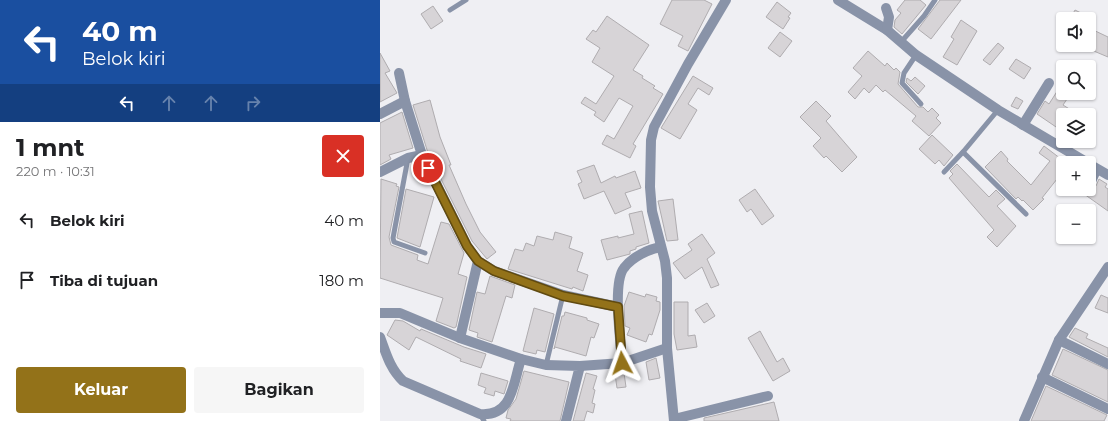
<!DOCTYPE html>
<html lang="id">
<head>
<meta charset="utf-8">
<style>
  body { margin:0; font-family:Montserrat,sans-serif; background:#f6f6f6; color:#202124; height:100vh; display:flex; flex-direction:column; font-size:15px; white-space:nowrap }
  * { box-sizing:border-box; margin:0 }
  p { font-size:13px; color:#757577 }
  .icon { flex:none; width:22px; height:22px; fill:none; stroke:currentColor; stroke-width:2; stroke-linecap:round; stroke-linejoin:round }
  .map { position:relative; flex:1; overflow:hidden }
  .side { display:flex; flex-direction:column; background:#fff; width:380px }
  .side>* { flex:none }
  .banner { background:#1a4fa0; color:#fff; overflow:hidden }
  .tools { position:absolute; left:676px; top:12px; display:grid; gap:8px }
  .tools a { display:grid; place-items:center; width:40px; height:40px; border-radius:4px; background:#fff; box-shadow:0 1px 3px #0004; font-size:20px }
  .pin { position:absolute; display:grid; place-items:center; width:34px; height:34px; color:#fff; margin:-17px; border:2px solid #fff; border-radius:50%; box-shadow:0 1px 4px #0007 }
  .me { position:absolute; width:44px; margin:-22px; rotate:356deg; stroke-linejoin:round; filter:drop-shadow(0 0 3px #0008) }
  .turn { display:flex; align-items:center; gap:14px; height:84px; padding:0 16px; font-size:18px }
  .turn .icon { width:52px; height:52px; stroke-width:2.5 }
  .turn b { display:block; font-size:28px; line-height:34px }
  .lanes { display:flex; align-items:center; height:38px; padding:0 16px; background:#0003; justify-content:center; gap:20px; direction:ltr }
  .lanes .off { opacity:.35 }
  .round { display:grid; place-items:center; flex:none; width:42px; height:42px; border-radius:4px; background:#f6f6f6 }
  .head { display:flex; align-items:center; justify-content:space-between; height:68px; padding:0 16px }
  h1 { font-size:24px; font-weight:700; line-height:30px }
  .button { display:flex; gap:8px; margin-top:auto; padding:8px 16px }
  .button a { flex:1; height:46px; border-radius:4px; background:#937219; color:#fff; font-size:16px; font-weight:700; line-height:46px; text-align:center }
  .button a+a { background:#f6f6f6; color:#202124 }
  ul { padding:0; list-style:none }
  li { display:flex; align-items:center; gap:12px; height:60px; padding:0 16px }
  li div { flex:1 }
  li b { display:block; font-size:15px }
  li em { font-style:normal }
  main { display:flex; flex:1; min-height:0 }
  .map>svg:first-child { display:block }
  .building { fill:#d7d4d7; stroke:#afacaf }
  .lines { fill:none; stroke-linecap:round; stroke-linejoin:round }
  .service { stroke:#8993a8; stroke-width:5 }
  .minor { stroke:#8993a8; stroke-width:10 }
  .route-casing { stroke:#604a10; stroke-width:10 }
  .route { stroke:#937219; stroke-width:7 }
</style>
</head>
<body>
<main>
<section class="side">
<div class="banner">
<div class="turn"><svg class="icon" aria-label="left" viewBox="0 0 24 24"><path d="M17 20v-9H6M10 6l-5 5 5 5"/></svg><div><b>40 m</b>Belok kiri</div></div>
<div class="lanes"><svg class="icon" aria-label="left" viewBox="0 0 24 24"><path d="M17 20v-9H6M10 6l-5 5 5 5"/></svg><svg class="icon off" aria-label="ahead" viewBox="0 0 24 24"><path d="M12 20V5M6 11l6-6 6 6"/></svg><svg class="icon off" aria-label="ahead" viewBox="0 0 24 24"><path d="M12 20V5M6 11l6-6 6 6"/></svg><svg class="icon off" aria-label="right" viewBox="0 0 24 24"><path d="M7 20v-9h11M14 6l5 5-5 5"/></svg></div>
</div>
<div class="head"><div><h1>1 mnt</h1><p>220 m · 10:31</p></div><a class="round" style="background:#d93025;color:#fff"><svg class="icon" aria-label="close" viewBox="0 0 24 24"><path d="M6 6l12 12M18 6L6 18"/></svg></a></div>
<ul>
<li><svg class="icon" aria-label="left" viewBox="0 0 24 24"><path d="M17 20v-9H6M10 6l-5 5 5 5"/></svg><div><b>Belok kiri</b></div><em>40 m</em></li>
<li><svg class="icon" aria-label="arrive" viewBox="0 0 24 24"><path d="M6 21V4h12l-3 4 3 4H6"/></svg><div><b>Tiba di tujuan</b></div><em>180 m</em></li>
</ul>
<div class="button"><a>Keluar</a><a>Bagikan</a></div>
</section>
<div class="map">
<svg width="728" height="421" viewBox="0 0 728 421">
  <rect width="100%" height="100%" fill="#efeff3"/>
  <g class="building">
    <path d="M292,0H324L332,4L308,51L298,46L303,36L280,24Z"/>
    <path d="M525,0H540L546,5L522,34L514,27L515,20L521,13L517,10Z"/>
    <path d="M560,0H581L551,39L538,29Z"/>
    <path d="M397,2L411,13L408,17L410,18L403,29L386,17Z"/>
    <path d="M53,6L63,21L51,29L41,14Z"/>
    <path d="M695,10L713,19H690Z"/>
    <path d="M227,16L269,45L253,70L263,76L262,78L275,86L273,88L283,94L253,144L256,146L250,158L222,144L227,135L234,139L253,106L239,98L224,122L214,115L216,112L201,103L205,97L216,104L234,76L212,62L220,48L206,39L213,30L216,32Z"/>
    <path d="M581,20L597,31L577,65L563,57L574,39L571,37Z"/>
    <path d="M709,28L728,37V57L709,49Z"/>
    <path d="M400,32L412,41L400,57L388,48Z"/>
    <path d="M618,43L624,48L610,65L603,60Z"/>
    <path d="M488,51L505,66L507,63L514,70L516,68L520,72L518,84L538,107H543L548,112L552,108L559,115L556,118L561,123L549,136L532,121L536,116L505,90L503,92L496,85L489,93L484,88L475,99L468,92L482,76L473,68Z"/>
    <path d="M0,53L10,71L5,73L17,93L0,102Z"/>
    <path d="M636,59L651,68L644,79L629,69Z"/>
    <path d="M313,76L333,88L329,95L318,88L308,104L317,110L300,139L281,128Z"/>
    <path d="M535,77L545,86L538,94L526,82L527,78L531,81Z"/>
    <path d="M683,82V93H691L683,105L691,110L688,115H683V123L679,129L657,114L665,101L669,104Z"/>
    <path d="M636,97L643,101L638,109L631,106Z"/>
    <path d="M50,100L60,137L71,165H69L86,204L100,232L116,252L107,259L92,241L48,153L33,105Z"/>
    <path d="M436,101L451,116L446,121L477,157L462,172L446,156L444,158L433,146L441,138L420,117Z"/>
    <path d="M22,112L33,148L9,155L11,159L0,165V123Z"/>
    <path d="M552,135L573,155L564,166L559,160L555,164L539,149Z"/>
    <path d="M664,146L685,162L683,163V183L677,179L662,198L664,199L653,210L643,200L642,201L638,197L636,199L605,167L621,151L628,159L627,161L651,185L670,161L659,153Z"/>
    <path d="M577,164L609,197L616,190L625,199L617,206L636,226L617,247L607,237L614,230L569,178L573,174L570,171Z"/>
    <path d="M214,165L221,183L235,176L236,178L255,171L261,188L245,193L251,207L235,214L224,191L204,199L198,184L202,182L197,171Z"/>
    <path d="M1,179L17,184L16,186L19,187L9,237L11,245L38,255L37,260L48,264L61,222L69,224L84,253L78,274L87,277L76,327L74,328L56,321L63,298L0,278Z"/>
    <path d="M719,179L727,184L725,187L728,189V211L697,189H711L716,186Z"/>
    <path d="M26,189L54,197L40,247L17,238Z"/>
    <path d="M375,189L394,216L382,225L371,209L367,212L359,200Z"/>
    <path d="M293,199L298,240L287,241L278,201Z"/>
    <path d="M262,211L269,243L256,247V249L250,251V254L227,260L221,240L238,236V238L254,234L249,214Z"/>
    <path d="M175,232L192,237L189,248L203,253L197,271L208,275L203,291L193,287L192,289L128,269L135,249L143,251L146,243L154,246L157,236L173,240Z"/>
    <path d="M322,234L335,253L327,259L339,285L331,288L322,267L305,279L293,263L312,250L308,244Z"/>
    <path d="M110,276L135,285L132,298L126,296L112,342L97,337L98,333L89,330L97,292L105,294Z"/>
    <path d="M249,292L265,297L266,294L277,297L276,301L280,302V310L272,335L269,334L266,342L247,335L250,328L245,326L244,306Z"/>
    <path d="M721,295L728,298V313L715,308Z"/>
    <path d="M294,302H308V336L315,335L317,347L297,350L294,334Z"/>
    <path d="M327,303L335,316L324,323L315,310Z"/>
    <path d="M154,308L174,314L165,352L157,350L156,354L143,351Z"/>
    <path d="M185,312L207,318V320L219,324L214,338L211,337L206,356L175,347L174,349L182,316H184Z"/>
    <path d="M15,320L23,321L40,331L41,329L84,347L106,354L101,368L80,361L81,359L36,337L29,350L7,335Z"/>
    <path d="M695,328L708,334L706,338L728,348V357L689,337Z"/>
    <path d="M380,331L397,362L403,358L410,371L393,381L368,338Z"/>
    <path d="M683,349L728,370V402L672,375Z"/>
    <path d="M276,358L280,378L269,380L266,362Z"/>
    <path d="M144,371L189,382L180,421H130L131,419L126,418L128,410L136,399Z"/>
    <path d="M101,373L128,381L124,394L115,391L114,396L104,393L106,388L98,385Z"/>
    <path d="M206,373L217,376L213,389L215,390L212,403L215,404L213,413L207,411L204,421H193Z"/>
    <path d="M244,373L246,387L237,388L235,374Z"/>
    <path d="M666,386L727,415L724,421H651Z"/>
    <path d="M394,402L399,421H324V418Z"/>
  </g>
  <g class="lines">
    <g class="service">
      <path d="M70,10L86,0"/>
      <path d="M521,42L544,16L555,0"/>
      <path d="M536,55L524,73L522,83L541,104"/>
      <path d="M583,152L646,214"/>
      <path d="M28,158L13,238L14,242L45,253"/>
      <path d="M564,172L583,152L618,110"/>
      <path d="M713,183L719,170"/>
      <path d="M166,365L183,295"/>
      <path d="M100,414L104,421"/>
    </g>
    <g class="minor">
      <path d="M458,0L507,30L536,55L618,110L708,163"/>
      <path d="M506,8L509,17L507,30"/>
      <path d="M19,73L25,101"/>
      <path d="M0,114L25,101L42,155L87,246L98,261L114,271L183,295L238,307"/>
      <path d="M643,125L669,83"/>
      <path d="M709,164L728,175"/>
      <path d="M0,172L28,158L42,155"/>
      <path d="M0,313H20L80,338L141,359L166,365L200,366L186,421"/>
      <path d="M0,337C6,353 10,369 23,381L100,414C133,417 133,383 141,359"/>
      <path d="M80,338L98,261"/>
      <path d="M679,340L728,364"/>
      <path d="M242,363C241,342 232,283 244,268C252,257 269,249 281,247"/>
      <path d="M200,366L242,363L287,348"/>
      <path d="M662,377L728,409"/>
      <path d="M294,419L388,396"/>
      <path d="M294,421L287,348V278L285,261L272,211L270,187L271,140L274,127L308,64L346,0"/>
      <path d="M644,421L679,340L728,267"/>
    </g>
  </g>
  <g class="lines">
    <g class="route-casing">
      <path id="route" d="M48,168L87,246L98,261L114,271L183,296L238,307L242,363"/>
    </g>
    <use href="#route" class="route"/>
  </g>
</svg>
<div class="tools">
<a><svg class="icon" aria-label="sound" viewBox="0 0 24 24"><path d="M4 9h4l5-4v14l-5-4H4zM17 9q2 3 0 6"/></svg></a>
<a><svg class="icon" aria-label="search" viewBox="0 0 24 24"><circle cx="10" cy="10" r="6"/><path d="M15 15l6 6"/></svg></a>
<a><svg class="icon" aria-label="layers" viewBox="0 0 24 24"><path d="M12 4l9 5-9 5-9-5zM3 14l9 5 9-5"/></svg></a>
<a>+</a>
<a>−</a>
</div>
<div class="pin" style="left:48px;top:168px;background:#d93025"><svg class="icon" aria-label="arrive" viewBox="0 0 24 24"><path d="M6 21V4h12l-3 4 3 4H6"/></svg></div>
<svg class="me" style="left:242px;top:363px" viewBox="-20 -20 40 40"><path d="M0-17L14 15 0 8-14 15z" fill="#937219" stroke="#fff" stroke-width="4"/></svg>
</div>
</main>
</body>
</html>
